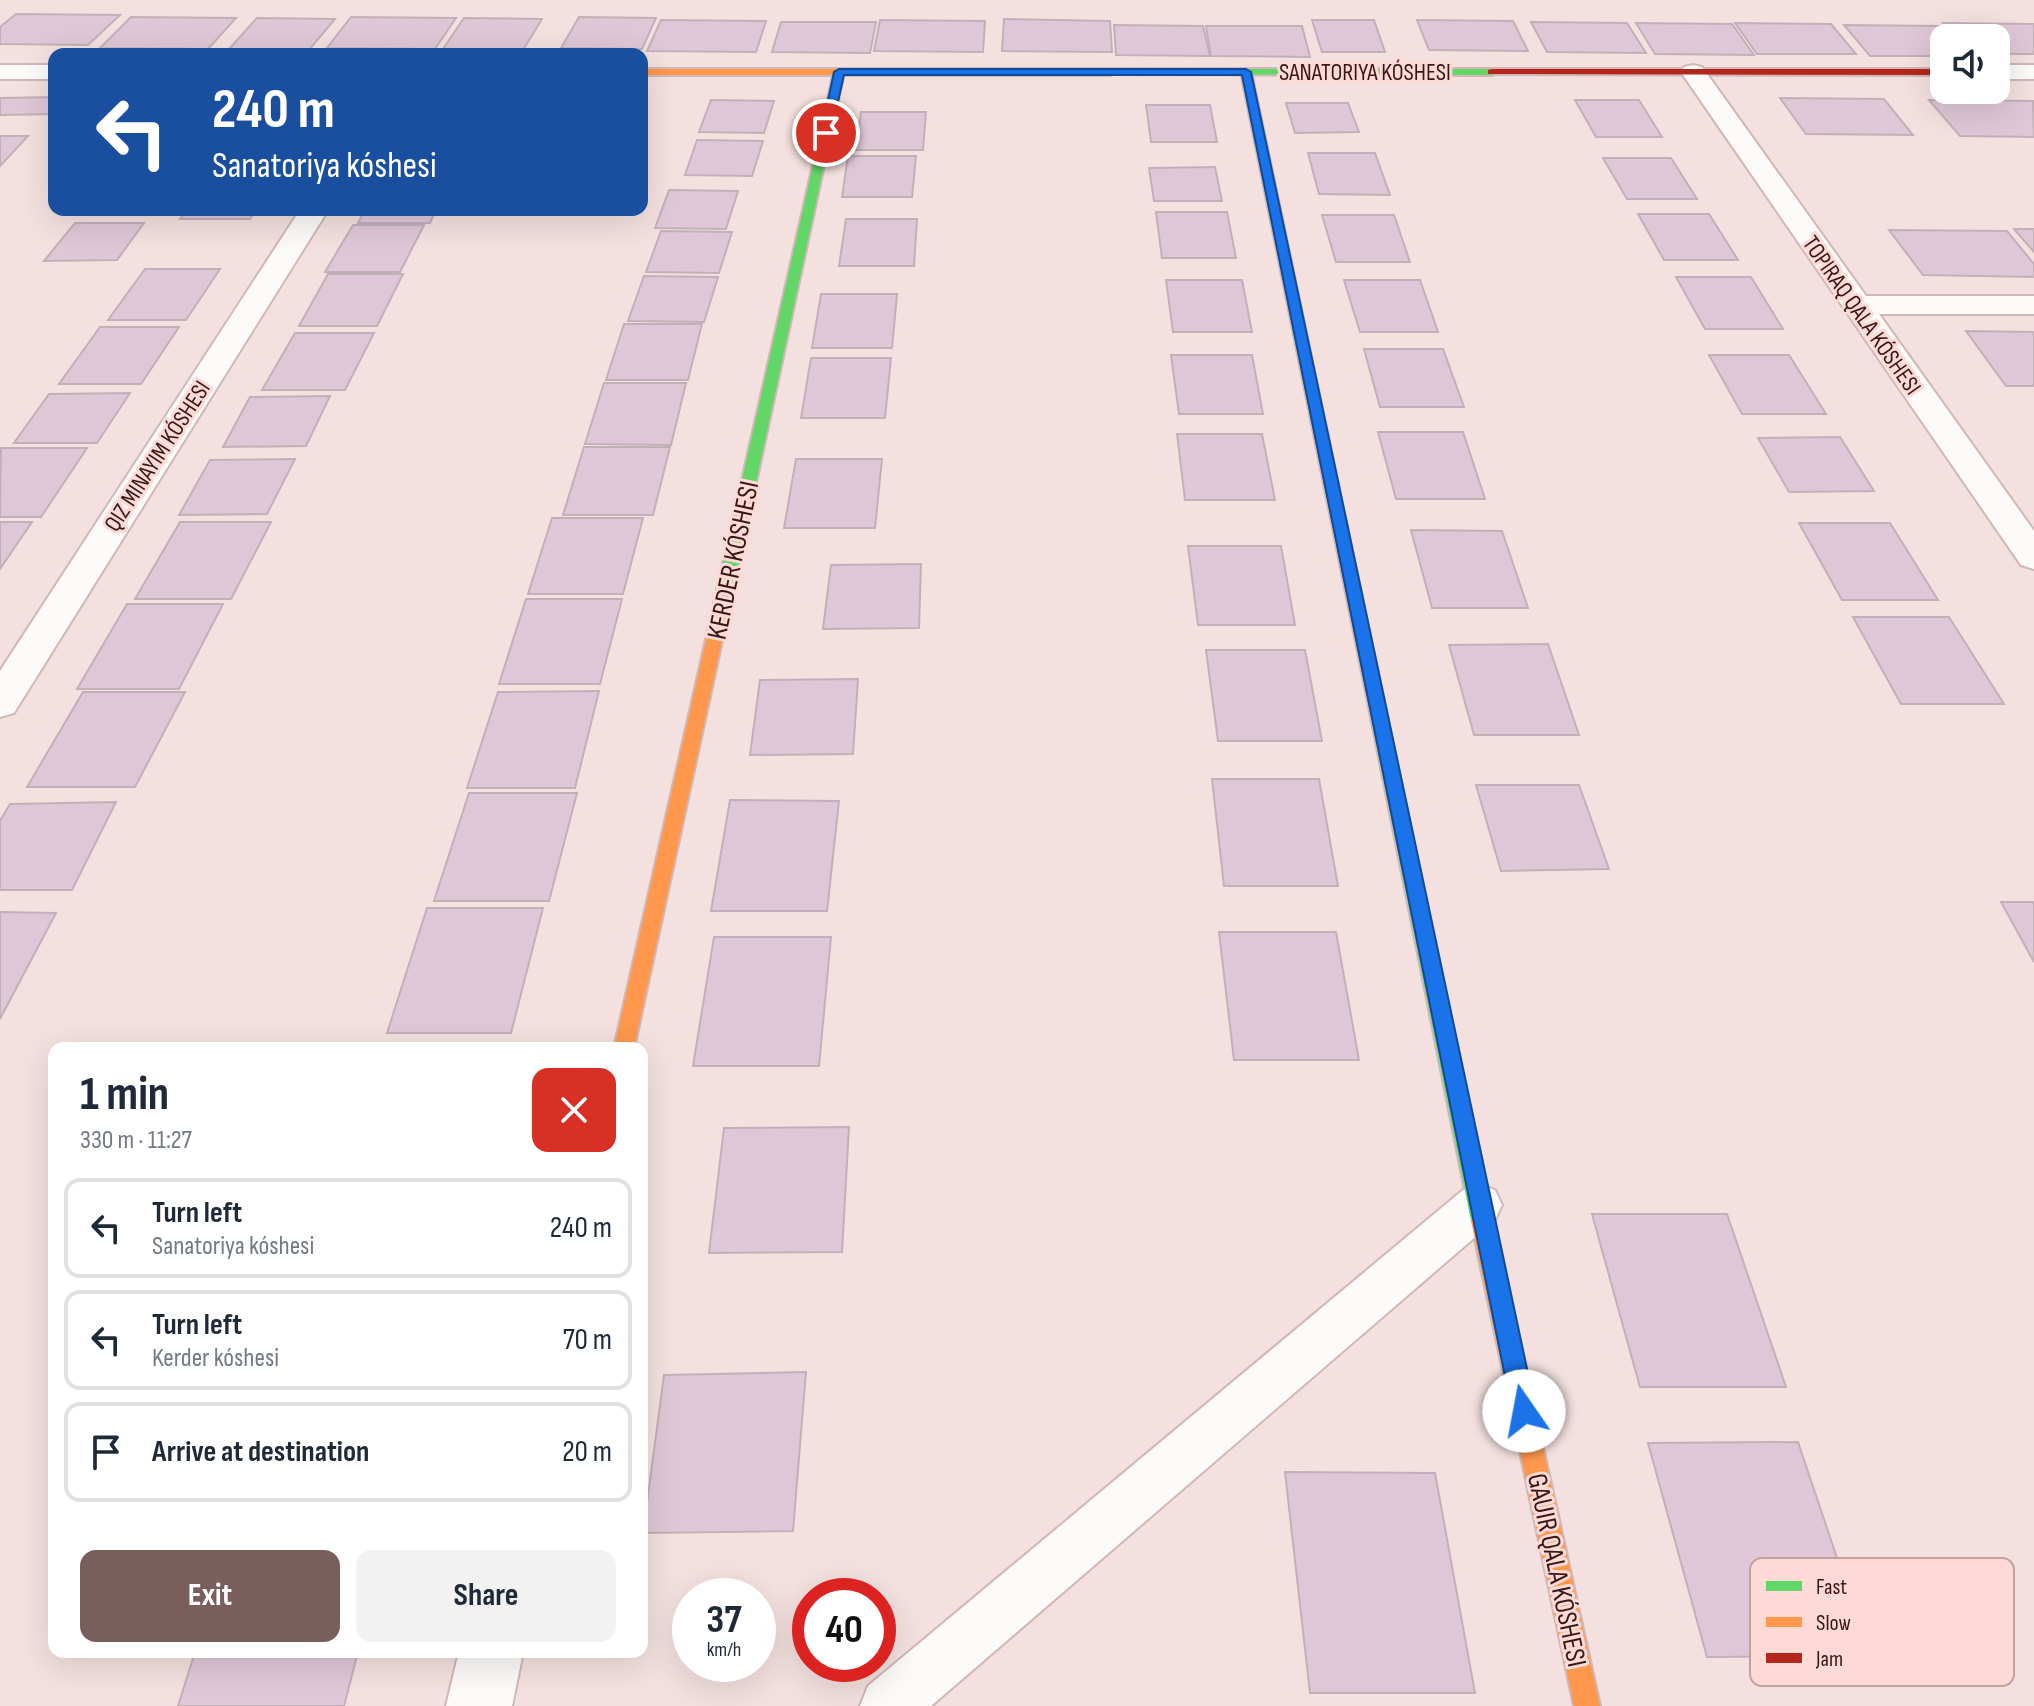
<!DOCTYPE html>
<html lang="en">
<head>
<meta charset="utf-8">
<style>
  body { margin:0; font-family:"Sofia Sans Condensed",sans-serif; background:#f2f2f3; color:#1f2937; height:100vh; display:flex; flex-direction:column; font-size:30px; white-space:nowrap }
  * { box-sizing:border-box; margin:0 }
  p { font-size:26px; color:#747a83 }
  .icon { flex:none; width:44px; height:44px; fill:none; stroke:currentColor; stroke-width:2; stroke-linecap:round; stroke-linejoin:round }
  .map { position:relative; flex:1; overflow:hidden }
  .sheet { position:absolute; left:48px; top:1042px; width:600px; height:616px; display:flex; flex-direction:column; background:#fff; border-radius:16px; box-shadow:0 8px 32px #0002 }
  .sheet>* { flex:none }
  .top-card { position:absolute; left:48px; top:48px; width:600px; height:168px; border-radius:16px; box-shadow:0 8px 32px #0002; background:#1a4fa0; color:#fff; overflow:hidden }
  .fabs { position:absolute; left:1930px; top:24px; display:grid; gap:16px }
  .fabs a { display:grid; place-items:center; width:80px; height:80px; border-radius:16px; background:#fff; box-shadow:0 8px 32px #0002; font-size:40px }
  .speed { position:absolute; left:672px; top:1578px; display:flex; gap:16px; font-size:40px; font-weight:700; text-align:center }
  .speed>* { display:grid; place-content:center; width:104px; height:104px; border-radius:50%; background:#fff; box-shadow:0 8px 32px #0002; line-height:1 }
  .speed small { font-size:20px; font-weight:400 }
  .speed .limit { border:12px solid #d22; background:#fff; color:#111 }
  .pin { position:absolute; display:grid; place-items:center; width:68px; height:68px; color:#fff; margin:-34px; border:4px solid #fff; border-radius:50%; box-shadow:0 2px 8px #0007 }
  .me { position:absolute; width:88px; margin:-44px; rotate:348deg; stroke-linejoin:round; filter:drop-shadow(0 0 6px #0008) }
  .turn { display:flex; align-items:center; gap:28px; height:168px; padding:0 32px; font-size:36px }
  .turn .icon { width:104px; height:104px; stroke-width:2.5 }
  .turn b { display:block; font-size:56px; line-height:68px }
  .round { display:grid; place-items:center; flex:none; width:84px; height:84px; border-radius:16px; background:#f2f2f3 }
  .head { display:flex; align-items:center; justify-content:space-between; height:136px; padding:0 32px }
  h1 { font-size:48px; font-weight:700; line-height:60px }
  .cta { display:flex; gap:16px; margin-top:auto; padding:16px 32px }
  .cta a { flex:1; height:92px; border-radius:16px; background:#795e5c; color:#fff; font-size:32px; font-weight:700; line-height:92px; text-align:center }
  .cta a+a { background:#f2f2f3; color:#1f2937 }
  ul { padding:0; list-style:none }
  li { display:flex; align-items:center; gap:24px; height:100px; margin:0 16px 12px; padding:0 16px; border:4px solid #e0e1e3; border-radius:16px }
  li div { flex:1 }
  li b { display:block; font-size:30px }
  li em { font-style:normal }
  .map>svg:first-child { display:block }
  .building { fill:#e0c7d7; stroke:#c2b0b9; stroke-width:2 }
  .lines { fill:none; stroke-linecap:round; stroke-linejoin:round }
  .lane-casing { stroke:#cfb8b6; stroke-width:4 }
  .street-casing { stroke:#cfb8b6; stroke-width:4 }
  .fast-casing { stroke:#cfb8b6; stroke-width:4 }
  .slow-casing { stroke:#cfb8b6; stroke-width:4 }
  .jam-casing { stroke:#cfb8b6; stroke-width:4 }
  .lane { fill:#fdfafa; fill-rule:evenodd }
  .street { fill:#fdfafa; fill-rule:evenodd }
  .fast { fill:#63d668; fill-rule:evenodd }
  .slow { fill:#ff974d; fill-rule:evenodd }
  .jam { fill:#b3261e; fill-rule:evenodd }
  .route { fill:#1a73e8; stroke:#114b97; stroke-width:2 }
  .labels { text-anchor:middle; stroke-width:6; stroke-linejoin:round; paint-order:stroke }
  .far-street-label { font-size:24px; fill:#371816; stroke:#fddad6 }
  .street-label { font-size:28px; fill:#371816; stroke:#fddad6 }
  .key { fill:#fddad6; stroke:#c2a09c; stroke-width:2 }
  .key-label { font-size:22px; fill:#371816 }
</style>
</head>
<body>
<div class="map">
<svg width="2034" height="1706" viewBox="0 0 2034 1706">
  <rect width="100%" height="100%" fill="#f4e1df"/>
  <g class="building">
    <path d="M16,14L120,15L88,45L0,44V27Z"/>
    <path d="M131,17L236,18L208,49L100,48Z"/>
    <path d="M351,17L456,18L435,49L327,48Z"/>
    <path d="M579,17L656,18L642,49L561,48Z"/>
    <path d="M257,18L335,19L309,50L229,49Z"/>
    <path d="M464,18L542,19L523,50L443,49Z"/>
    <path d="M1004,19L1110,21L1112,52L1002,51Z"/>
    <path d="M661,20L766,21L756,52L647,51Z"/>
    <path d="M880,20L985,21L983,52L874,51Z"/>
    <path d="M1312,20H1374L1385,52H1322Z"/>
    <path d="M1417,20L1513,21L1528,51L1429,50Z"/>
    <path d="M781,22H876L870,53L772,52Z"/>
    <path d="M1531,22L1627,23L1646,53L1547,52Z"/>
    <path d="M1636,23L1732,24L1754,55L1655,54Z"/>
    <path d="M1735,23L1831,24L1856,54H1757Z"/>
    <path d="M1943,23L2034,24V54H1996V38H1957Z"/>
    <path d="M1114,25L1203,26L1210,56L1116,55Z"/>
    <path d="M1844,25L1941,26L1952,38H1944V56H1870Z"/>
    <path d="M1206,26H1302L1310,57L1211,56Z"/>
    <path d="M54,97V114L0,115V98Z"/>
    <path d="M1780,98L1884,99L1913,135L1806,134Z"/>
    <path d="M711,100L774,101L764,133L699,132Z"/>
    <path d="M1575,100H1639L1662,137H1596Z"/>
    <path d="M1929,100L2033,101L2034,137L1960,136Z"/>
    <path d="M1286,103H1348L1359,132L1295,133Z"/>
    <path d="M1146,105H1210L1217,142H1151Z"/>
    <path d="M861,112H926L923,150H856Z"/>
    <path d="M0,136H28L0,166Z"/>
    <path d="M697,140L763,141L752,176L685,175Z"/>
    <path d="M1308,153H1375L1390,195L1319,194Z"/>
    <path d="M848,156H916L912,197H842Z"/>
    <path d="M1603,158H1671L1697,199H1627Z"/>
    <path d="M1215,167L1222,201H1154L1149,168Z"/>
    <path d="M669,190L738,191L726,229L655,228Z"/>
    <path d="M187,210H256L250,219H180Z"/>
    <path d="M365,210H436L430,223H358Z"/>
    <path d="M1156,212H1227L1236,258H1162Z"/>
    <path d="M1638,214H1709L1738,260H1664Z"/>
    <path d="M1322,215H1394L1410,262H1336Z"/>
    <path d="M846,219H917L914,266H839Z"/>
    <path d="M75,223H144L117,260L44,261Z"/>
    <path d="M353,225H424L400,272H325Z"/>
    <path d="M2014,229H2034V252Z"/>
    <path d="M1889,230L2007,231L2034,264V277L1923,275Z"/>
    <path d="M661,231L732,232L719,273L646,272Z"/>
    <path d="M145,269H220L186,320H108Z"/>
    <path d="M328,274H403L377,326H299Z"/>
    <path d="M644,276L718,277L704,322L628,321Z"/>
    <path d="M1676,277H1751L1783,329H1705Z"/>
    <path d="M1166,280H1242L1252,332H1173Z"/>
    <path d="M1344,280H1420L1438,332H1360Z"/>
    <path d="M821,294H897L892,348H812Z"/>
    <path d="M624,324H702L688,380H606Z"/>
    <path d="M100,327H179L141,384H59Z"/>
    <path d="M1966,331L2034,332V386H2006Z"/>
    <path d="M295,333H374L345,390H262Z"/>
    <path d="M1364,349H1443L1464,407H1380Z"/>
    <path d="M1171,355H1252L1263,414H1179Z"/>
    <path d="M1709,355H1789L1826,414H1742Z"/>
    <path d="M811,358H891L885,418H801Z"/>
    <path d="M604,383H686L671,445L585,444Z"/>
    <path d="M130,393L97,443H14L49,394Z"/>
    <path d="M330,396L306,446L223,447L250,397Z"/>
    <path d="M1378,432H1463L1485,499H1396Z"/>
    <path d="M1177,434H1262L1275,500H1185Z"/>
    <path d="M1840,437L1874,491L1789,492L1758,438Z"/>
    <path d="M584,447H670L653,515H563Z"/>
    <path d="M1,448H87L41,517H0Z"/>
    <path d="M295,459L267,514L179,515L210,460Z"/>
    <path d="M796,459H882L875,528H784Z"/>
    <path d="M552,518H643L623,594H528Z"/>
    <path d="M0,522H32L0,569Z"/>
    <path d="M180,522H271L231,599H135Z"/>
    <path d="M1799,523H1890L1938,600H1842Z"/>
    <path d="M1411,530L1502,531L1528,608H1432Z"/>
    <path d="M1188,546H1281L1295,625H1198Z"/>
    <path d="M921,564L919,628L823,629L831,565Z"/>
    <path d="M526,599H622L600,684H499Z"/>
    <path d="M127,604H223L179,689H77Z"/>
    <path d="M1853,617H1949L2004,704H1901Z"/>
    <path d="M1548,644L1579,735H1474L1449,645Z"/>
    <path d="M1206,650H1305L1322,741H1218Z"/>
    <path d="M858,679L853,754L750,755L760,680Z"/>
    <path d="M599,691L575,788H467L498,692Z"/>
    <path d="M83,692H185L135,787H27Z"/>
    <path d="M1212,779H1319L1338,886H1224Z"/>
    <path d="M1476,785H1579L1609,869L1501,871Z"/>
    <path d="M469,793H577L549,901H434Z"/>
    <path d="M730,800L839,801L827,911H711Z"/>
    <path d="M116,802L72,890H0V821L10,804Z"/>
    <path d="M2001,902H2034V962Z"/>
    <path d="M427,908H543L511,1033H387Z"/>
    <path d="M0,912L56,913L0,1019Z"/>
    <path d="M1219,932H1336L1359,1060H1234Z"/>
    <path d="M714,937H831L819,1066H693Z"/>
    <path d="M849,1127L842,1252L709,1253L724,1128Z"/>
    <path d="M1592,1214H1727L1786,1387H1640Z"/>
    <path d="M806,1372L793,1531L643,1533L664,1375Z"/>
    <path d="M1798,1442L1870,1656L1707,1657L1648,1443Z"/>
    <path d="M1285,1472L1435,1473L1475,1693H1310Z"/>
    <path d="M195,1652H358L344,1706H178Z"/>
  </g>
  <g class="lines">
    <g class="lane-casing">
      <path id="lane" d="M1479,1184L1495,1190L1502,1205L1495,1220L931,1706H860L868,1686L1463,1190Z"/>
    </g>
    <g class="street-casing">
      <g id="street">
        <rect x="0" y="65" width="54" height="14"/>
        <path d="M1693,65L1702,67L1866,296H2034V314H1879L2034,531V569L2021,565L1681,72L1684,67Z"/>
        <rect x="1996" y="65" width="38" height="14"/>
        <path d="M300,210H328L14,713L0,717V671Z"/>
        <path d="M459,1652H523L512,1706H446Z"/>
      </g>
    </g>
    <g class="fast-casing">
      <g id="fast">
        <path d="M839,69L844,72L728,613L720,618L712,613L834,72Z"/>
        <path d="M1110,69H1492L1497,72L1492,75L1106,74V70Z"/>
        <path d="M1376,696L1384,702L1493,1221L1490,1228L1482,1231L1474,1228L1471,1221L1368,702Z"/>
      </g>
    </g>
    <g class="slow-casing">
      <g id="slow">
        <path d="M642,69H1110L1115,72L1110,75H642Z"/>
        <path d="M720,608L728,613L634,1048H614L712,613Z"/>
        <path d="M1482,1211L1490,1214L1493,1221L1600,1706H1574L1471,1221L1474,1214Z"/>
      </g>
    </g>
    <g class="jam-casing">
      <g id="jam">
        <path d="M1246,69L1251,72L1384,702L1376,708L1368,702L1241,72Z"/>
        <path d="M1492,69H1944V75L1488,74V70Z"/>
      </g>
    </g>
    <use href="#lane" class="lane"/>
    <use href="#street" class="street"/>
    <use href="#fast" class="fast"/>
    <use href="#slow" class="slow"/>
    <use href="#jam" class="jam"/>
  </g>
  <path class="route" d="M1246,69L1251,72L1536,1411L1532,1419L1524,1423L1515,1419L1512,1411L1242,75H844L831,133L826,136L821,133L834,72L839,69Z"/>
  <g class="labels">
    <g class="far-street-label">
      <text x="1365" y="80">SANATORIYA KÓSHESI</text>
      <text transform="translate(1862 315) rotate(55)" y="8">TOPIRAQ QALA KÓSHESI</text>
      <text transform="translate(157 456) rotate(-57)" y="8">QIZ MINAYIM KÓSHESI</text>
    </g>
    <g class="street-label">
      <text transform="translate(732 560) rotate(-78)" y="10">KERDER KÓSHESI</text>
      <text transform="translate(1558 1570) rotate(78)" y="10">GAUIR QALA KÓSHESI</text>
    </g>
  </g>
  <rect x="1750" y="1558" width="264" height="128" rx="12" class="key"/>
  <rect x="1766" y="1581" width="36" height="10" fill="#63d668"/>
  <rect x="1766" y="1617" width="36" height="10" fill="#ff974d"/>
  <rect x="1766" y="1653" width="36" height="10" fill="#b3261e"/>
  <g class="key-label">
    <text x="1816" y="1594">Fast</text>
    <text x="1816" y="1630">Slow</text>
    <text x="1816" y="1666">Jam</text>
  </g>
</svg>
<div class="fabs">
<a><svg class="icon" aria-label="sound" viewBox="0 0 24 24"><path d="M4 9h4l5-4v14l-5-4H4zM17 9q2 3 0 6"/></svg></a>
</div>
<div class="speed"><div>37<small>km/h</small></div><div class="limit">40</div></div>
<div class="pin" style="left:826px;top:133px;background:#d93025"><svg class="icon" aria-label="arrive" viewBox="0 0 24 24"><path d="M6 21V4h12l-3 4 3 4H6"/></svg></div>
<svg class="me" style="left:1524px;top:1411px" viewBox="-20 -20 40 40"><circle r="19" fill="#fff"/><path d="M0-13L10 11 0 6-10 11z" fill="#1a73e8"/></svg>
<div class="top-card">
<div class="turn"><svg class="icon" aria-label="left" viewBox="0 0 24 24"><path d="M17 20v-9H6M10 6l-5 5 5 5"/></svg><div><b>240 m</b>Sanatoriya kóshesi</div></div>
</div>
<section class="sheet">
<div class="head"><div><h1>1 min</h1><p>330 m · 11:27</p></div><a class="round" style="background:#d93025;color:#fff"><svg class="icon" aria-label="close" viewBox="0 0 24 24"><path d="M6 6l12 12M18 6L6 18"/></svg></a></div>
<ul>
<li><svg class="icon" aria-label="left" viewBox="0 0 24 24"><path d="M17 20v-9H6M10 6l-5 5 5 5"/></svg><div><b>Turn left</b><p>Sanatoriya kóshesi</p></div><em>240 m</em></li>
<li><svg class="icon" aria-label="left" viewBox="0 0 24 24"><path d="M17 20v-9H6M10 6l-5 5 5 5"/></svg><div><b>Turn left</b><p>Kerder kóshesi</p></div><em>70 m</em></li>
<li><svg class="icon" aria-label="arrive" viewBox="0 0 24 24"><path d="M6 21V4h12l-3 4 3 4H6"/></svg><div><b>Arrive at destination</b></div><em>20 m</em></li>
</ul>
<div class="cta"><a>Exit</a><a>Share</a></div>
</section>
</div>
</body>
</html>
